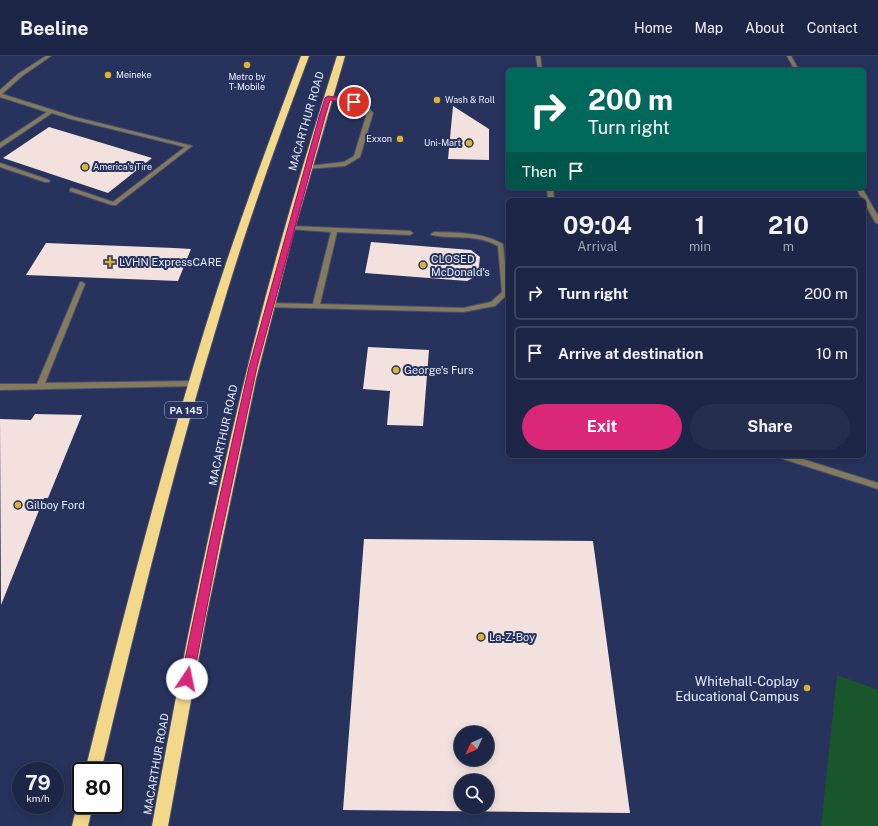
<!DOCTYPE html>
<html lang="en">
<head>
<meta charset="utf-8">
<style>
  body { margin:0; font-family:"Public Sans",sans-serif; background:#252e4d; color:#f1f3f6; height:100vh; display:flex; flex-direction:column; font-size:15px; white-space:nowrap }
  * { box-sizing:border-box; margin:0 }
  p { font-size:13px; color:#a0a5b3 }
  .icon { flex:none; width:22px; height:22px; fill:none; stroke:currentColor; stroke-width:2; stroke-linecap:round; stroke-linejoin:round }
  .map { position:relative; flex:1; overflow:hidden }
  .side { position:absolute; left:506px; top:142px; width:360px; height:260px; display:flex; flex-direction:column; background:#1d2646; border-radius:6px; box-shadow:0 2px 10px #0003,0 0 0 1px #3b435f }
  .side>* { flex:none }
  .top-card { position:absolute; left:506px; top:12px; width:360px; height:122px; border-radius:6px; box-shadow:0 2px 10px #0003,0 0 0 1px #3b435f; background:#00695c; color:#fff; overflow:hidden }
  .needle { width:26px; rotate:226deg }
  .buttons { position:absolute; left:454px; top:670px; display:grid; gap:8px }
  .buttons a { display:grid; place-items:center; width:40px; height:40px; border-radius:50%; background:#1d2646; box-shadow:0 2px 10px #0003,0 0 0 1px #3b435f; font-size:20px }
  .speed { position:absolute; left:12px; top:706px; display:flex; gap:8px; font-size:20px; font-weight:700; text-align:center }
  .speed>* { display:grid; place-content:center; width:52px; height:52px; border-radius:50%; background:#1d2646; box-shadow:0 2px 10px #0003,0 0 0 1px #3b435f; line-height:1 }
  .speed small { font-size:10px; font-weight:400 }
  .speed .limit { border:2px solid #111; border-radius:6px; background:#fff; color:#111 }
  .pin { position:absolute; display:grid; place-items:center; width:34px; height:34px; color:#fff; margin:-17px; border:2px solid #fff; border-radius:50%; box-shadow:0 1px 4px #0007 }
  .me { position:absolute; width:44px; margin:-22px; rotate:11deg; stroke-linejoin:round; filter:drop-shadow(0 0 3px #0008) }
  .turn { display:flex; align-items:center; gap:14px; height:84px; padding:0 16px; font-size:18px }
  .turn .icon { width:52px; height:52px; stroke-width:2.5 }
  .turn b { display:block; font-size:28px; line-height:34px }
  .then { display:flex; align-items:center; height:38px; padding:0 16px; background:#0003; gap:8px; font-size:15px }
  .eta { display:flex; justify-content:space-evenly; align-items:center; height:68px; text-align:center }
  .eta b { font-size:24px; font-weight:700; line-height:28px }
  .cta { display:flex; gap:8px; margin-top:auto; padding:8px 16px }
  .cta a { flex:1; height:46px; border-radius:24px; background:#db2777; color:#fff; font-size:16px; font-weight:700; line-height:46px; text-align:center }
  .cta a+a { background:#252e4d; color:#f1f3f6 }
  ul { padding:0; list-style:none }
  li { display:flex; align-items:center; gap:12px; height:54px; margin:0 8px 6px; padding:0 8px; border:2px solid #3b435f; border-radius:6px }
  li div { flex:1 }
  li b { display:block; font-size:15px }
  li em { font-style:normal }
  header { display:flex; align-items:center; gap:24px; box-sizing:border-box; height:56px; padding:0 20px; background:#1d2646; border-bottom:1px solid #3b435f }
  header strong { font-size:19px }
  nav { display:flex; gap:22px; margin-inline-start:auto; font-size:14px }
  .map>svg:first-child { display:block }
  .green { fill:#1a562c }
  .building { fill:#f3e1dd; fill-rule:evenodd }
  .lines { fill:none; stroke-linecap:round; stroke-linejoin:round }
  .lane-casing { stroke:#465177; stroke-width:2 }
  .highway-casing { stroke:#465177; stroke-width:2 }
  .lane { fill:#867a5c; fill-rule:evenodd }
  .highway { fill:#f4d889; fill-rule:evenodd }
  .route { fill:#db2777; stroke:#8e194d }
  .poi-dot { fill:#dbb233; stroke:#27335d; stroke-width:1.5 }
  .labels { text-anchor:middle; stroke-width:4; stroke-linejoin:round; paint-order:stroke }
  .far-poi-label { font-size:9px; fill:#e7ecfd; stroke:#27335d; text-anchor:start }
  .shield { fill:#27335d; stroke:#adb4cd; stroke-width:1 }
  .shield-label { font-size:10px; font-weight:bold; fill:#e7ecfd }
  .street-label { font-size:11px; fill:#e7ecfd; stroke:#27335d }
  .poi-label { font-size:11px; fill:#e7ecfd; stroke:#27335d; text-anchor:start }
  .near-poi-label { font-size:13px; fill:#e7ecfd; stroke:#27335d; text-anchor:end }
</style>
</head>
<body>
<header>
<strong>Beeline</strong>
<nav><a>Home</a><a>Map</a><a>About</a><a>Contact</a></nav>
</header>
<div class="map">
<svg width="878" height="770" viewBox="0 0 878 770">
  <rect width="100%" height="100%" fill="#27335d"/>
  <path class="green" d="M837,619L878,634V770H821Z"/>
  <g class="building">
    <path d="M453,50L489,73V104L448,103Z"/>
    <path d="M49,71L152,102L108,137L3,102Z"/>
    <path d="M371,186L471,194L480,201L478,219L467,225L365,217Z"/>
    <path d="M46,187L174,192L191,193L178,225L26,219Z"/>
    <path d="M368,291L429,294L423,370L387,369L390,335L363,333Z"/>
    <path d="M35,358L82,359L48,442H44L1,549L0,363L31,364Z"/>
    <path d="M364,483L593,485L630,757L343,754ZM461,677H487V703H461ZM461,725H487V751H461Z"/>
  </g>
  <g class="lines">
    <g class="lane-casing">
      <g id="lane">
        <path d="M46,0H51L22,20L2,38L75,61L192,90L116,149H112L70,135V133L72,132L113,146L185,91L71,63L52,57L0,92V87L47,56L0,41V34L18,18Z"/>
        <path d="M536,0H540L542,14H538Z"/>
        <path d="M787,0H791L799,14H795Z"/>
        <path d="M328,40C345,42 362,42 373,57L360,101L345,110L306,113L305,112L308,110L344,106L354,100L367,57C358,44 340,46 326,43L325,42Z"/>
        <path d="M0,107L49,124L50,125L49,126H45L0,111Z"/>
        <path d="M547,132H553L554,144H548Z"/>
        <path d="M856,132H862L878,160V168L875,166L864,146V144H863Z"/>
        <path d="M291,170L410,175L413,177L410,179L337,176L320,248L463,252L491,246L502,236L498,190C474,177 456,184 432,179L431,178L434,176C458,177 481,176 503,188L508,238L495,250L463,256L267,251L266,249L267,247H269L313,248L331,176L289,173L288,172Z"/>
        <path d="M80,226H82L85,228L45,327L193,325L197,328L196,330L0,334V328H37Z"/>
        <path d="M779,400H793L878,427V433L780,402Z"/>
      </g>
    </g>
    <g class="highway-casing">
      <g id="highway">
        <path d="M301,0H309C276,88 244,176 218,266C173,414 137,564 101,715H85C122,564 161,414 207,266C235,176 268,88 301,0Z"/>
        <path d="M337,0H345L293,179L256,323L207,557L168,770H152C180,615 211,459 249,306C274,203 305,101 337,0Z"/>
        <path d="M81,742V749H93L88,770H72L77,749Z"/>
      </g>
    </g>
    <use href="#lane" class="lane"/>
    <use href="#highway" class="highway"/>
  </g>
  <path class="route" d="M328,40L354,44L357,46L354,48L330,44L325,61L257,311L220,484L193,623L191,627L187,628L183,627L181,623L210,484L249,311L319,61L325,42Z"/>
  <g class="poi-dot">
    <circle cx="247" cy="9" r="4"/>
    <circle cx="108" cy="19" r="4"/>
    <circle cx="437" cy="44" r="4"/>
    <circle cx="400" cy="83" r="4"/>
    <circle cx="469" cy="87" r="4"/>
    <circle cx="85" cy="111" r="4"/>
    <path d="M108 200h4v4h4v4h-4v4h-4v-4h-4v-4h4z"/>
    <circle cx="423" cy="209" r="4"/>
    <circle cx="396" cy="314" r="4"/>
    <circle cx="18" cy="449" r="4"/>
    <circle cx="481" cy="581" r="4"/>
    <circle cx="807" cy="632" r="4"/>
  </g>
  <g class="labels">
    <g class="far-poi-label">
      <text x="116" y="22">Meineke</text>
      <text x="247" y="24" text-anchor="middle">Metro by<tspan x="247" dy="10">T-Mobile</tspan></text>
      <text x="445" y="47">Wash &amp; Roll</text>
      <text x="392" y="86" text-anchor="end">Exxon</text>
      <text x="461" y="90" text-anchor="end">Uni-Mart</text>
      <text x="93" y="114">America’s Tire</text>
    </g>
    <rect class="shield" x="165" y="346" width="42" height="16" rx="3"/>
    <g class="shield-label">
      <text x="186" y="358">PA 145</text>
    </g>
    <g class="street-label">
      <text transform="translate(306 65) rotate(-74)" y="4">MACARTHUR ROAD</text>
      <text transform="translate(223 379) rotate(-78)" y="4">MACARTHUR ROAD</text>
      <text transform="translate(156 708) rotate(-80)" y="4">MACARTHUR ROAD</text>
    </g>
    <g class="poi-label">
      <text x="431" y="207">CLOSED<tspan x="431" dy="13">McDonald's</tspan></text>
      <text x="119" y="210">LVHN ExpressCARE</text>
      <text x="404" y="318">George's Furs</text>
      <text x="26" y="453">Gilboy Ford</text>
      <text x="489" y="585">La-Z-Boy</text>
    </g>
    <g class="near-poi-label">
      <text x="799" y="630">Whitehall-Coplay<tspan x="799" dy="15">Educational Campus</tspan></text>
    </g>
  </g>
</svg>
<div class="buttons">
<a><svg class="needle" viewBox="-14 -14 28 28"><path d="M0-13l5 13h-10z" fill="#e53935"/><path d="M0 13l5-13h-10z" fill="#a0a5b3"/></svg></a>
<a><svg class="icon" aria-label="search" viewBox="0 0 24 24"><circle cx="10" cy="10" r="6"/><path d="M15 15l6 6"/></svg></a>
</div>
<div class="speed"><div>79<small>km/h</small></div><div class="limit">80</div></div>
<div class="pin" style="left:354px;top:46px;background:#d93025"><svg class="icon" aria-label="arrive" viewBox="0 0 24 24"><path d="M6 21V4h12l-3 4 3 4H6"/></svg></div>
<svg class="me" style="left:187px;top:623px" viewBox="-20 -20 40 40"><circle r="19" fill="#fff"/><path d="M0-13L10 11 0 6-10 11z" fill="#db2777"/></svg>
<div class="top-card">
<div class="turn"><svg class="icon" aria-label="right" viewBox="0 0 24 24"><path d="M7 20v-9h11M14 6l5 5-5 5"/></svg><div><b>200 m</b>Turn right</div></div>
<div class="then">Then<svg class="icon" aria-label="arrive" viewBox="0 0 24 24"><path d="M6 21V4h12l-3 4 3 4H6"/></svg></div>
</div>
<section class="side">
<div class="eta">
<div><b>09:04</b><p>Arrival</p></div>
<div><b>1</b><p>min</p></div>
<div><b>210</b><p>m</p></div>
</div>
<ul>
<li><svg class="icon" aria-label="right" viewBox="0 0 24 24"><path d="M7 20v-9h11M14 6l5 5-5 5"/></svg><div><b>Turn right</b></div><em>200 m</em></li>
<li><svg class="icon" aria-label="arrive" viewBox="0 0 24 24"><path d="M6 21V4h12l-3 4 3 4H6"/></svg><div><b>Arrive at destination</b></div><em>10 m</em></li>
</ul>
<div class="cta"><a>Exit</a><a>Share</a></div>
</section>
</div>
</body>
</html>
